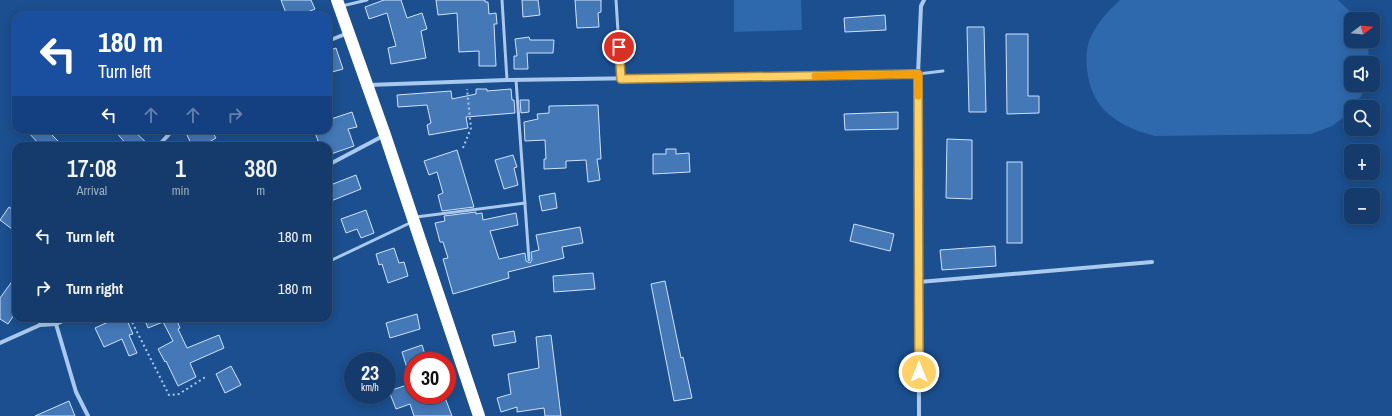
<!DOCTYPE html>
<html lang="en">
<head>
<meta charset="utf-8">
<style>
  body { margin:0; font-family:"Archivo Narrow",sans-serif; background:#1d4271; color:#f1f3f6; height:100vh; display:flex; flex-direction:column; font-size:15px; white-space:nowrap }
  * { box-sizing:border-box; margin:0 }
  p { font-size:13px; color:#9dadc1 }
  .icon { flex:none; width:22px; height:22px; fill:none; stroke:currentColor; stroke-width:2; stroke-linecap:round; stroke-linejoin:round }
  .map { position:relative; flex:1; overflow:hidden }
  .panel { position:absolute; left:12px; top:142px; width:320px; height:180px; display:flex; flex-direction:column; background:#143b6b; border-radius:12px; box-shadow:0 2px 10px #0003,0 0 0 1px #33557e }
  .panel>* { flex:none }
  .banner { position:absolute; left:12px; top:12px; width:320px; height:122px; border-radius:12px; box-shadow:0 2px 10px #0003,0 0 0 1px #33557e; background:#1a4fa0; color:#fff; overflow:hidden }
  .needle { width:26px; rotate:74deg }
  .fabs { position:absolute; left:1344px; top:12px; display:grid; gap:8px }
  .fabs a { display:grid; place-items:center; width:36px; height:36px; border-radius:8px; background:#143b6b; box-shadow:0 2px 10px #0003,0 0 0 1px #33557e; font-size:20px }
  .speed { position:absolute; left:344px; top:352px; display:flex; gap:8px; font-size:20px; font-weight:700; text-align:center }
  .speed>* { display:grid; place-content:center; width:52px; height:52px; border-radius:50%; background:#143b6b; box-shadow:0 2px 10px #0003,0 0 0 1px #33557e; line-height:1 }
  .speed small { font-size:10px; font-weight:400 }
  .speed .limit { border:6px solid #d22; background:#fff; color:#111 }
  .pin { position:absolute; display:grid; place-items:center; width:34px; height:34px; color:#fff; margin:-17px; border:2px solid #fff; border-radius:50%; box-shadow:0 1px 4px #0007 }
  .me { position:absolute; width:44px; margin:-22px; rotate:0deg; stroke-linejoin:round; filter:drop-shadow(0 0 3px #0008) }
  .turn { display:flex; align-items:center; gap:14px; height:84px; padding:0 20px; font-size:18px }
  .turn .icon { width:52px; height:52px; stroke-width:2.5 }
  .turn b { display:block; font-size:28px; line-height:34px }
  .lanes { display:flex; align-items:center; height:38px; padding:0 20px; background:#0003; justify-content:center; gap:20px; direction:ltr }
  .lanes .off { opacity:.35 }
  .eta { display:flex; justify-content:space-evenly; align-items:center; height:68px; text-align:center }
  .eta b { font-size:24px; font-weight:600; line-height:28px }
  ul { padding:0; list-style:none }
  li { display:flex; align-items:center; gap:12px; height:52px; padding:0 20px }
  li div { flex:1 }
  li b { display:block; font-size:15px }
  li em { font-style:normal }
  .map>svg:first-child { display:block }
  .green { fill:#2e69ad }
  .building { fill:#4478b7; stroke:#cfe3fa }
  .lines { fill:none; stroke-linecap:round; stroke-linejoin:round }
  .path { stroke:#a9c9ee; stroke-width:2; stroke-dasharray:2 3; stroke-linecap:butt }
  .lane { stroke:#a9c9ee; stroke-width:3 }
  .street { stroke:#a9c9ee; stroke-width:4 }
  .highway { stroke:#fff; stroke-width:12 }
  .route-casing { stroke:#a68842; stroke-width:10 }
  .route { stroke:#ffd166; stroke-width:7 }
  .slow { stroke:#f59e0b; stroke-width:7 }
</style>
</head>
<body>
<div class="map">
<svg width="1392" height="416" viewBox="0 0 1392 416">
  <rect width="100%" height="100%" fill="#1b4f8f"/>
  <g class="green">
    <path d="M734,0H801L802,30L734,32Z"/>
    <path d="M1120,0H1338L1358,19H1351V41L1368,42L1369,63H1351V85H1365L1364,91L1354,107H1351V112L1332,126L1311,134L1154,136C1147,133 1138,132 1131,128C1104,116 1090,98 1087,69C1086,60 1086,48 1090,39C1096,24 1108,11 1120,0Z"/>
  </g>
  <g class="building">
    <path d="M281,0H311L315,9L298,16H287Z"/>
    <path d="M384,0H401L407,18L422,13L427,29L421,31L426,58L391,64L388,48L396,46L387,13L369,19L365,7Z"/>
    <path d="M436,0H485V2H488L489,14L496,13L497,24H494L496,66H479V51L459,52L457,13L438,15Z"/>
    <path d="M522,0H538L540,15L523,17Z"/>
    <path d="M575,0H601V12L598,13L599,27L577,28Z"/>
    <path d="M885,15L886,30L845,32L844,18Z"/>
    <path d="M967,27H984L986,112H969Z"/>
    <path d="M1006,34H1028V96H1039V113L1007,114Z"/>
    <path d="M529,37L530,40H554L553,53H527L528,69H514V56H517L515,39Z"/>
    <path d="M336,48L343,69L332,72L328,60V51Z"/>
    <path d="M476,89H487V91L511,89L512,100H514L515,113L466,117L468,128L429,135L427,125L431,123L427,105L398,107L397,95L451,91L452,99L476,94Z"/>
    <path d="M520,100H529V112L521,113Z"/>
    <path d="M598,105L601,159H597L600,180L588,182L586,160L566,161V168L544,169V159H546L545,140L525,141L524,122L538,119L537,114L549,113V106Z"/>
    <path d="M352,112L357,127L348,129L354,146L328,155V146H320L314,130H328V120Z"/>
    <path d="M898,112V129L845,130L844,114Z"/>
    <path d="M26,130H47L58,141L53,146H41Z"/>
    <path d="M114,130H133L150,146H128Z"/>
    <path d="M196,130H211L216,138L202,146H192L187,135Z"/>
    <path d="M947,139L972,140V199L946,198Z"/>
    <path d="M666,149H676V154L689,153L690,172L653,174V154H666Z"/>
    <path d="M457,150L474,207L442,211L438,195L443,193L437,172L429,175L424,161Z"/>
    <path d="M513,155L517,167L514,168L518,185L504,189L495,160Z"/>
    <rect x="1007" y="162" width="15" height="81"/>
    <path d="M356,175L361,189L331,201L328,192V186Z"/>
    <path d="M555,193L557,208L542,211L539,196Z"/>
    <path d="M9,207L16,212V232L0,220Z"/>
    <path d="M366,210L374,233L361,238L357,229L346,233L341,219Z"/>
    <path d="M476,212V214L482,213L483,220L516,213L518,225L490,231L499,259L525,253L526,261L530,263L532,260L531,252L539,250L536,235L580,227L583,243L562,247L564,258L508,272L509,278L453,294L443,259L448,258L443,242H440L435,223L445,221L444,216Z"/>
    <path d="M854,224L894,234L890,251L850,241Z"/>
    <path d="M995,246L996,266L942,270L940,250Z"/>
    <path d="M394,248L399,263L404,262L408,276L388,283L382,264L379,265L376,254Z"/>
    <path d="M593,273L595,289L554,292L553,276Z"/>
    <path d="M16,276V312L8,324L0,319V298Z"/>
    <path d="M665,281L681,358L683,357L692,398L674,401L651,284Z"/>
    <path d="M417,314L420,329L390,338L386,323Z"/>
    <path d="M117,318H126L133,334L129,335L137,353L129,356L122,339L104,347L95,328Z"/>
    <path d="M144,318H176L180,328L178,329L187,348L219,335L224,348L190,363L196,377L178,386L166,361L165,362L158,349L173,341L163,322L148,328Z"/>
    <path d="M514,331L516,342L494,346L492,335Z"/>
    <path d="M551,335L561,416H545L544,408L517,412V407L501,412L497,398L511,394L508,374L539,368L536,337Z"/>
    <path d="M422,345L427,361H413V381H411L402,352Z"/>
    <path d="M231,366L241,385L225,393L216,374Z"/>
    <path d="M413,383V395H444L452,416H414L410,404L396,409L389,391Z"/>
    <path d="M69,401L75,416H35Z"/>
  </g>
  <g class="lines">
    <g class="path">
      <path d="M463,148L471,128L467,89"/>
      <path d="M13,204L16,207"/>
      <path d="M130,318L169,395L179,394L207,376"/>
    </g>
    <g class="lane">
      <path d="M502,0L507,80"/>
      <path d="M616,0L621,79"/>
      <path d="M342,6L367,0"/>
      <path d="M918,74L943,71"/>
      <path d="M516,80L529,260"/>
      <path d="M416,217L525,203"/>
      <path d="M332,260L412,222"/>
    </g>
    <g class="street">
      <path d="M328,41L348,33"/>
      <path d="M368,85L507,80L918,74"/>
      <path d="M158,146L173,130"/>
      <path d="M328,165L383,136"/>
      <path d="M919,282L1152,262"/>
      <path d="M56,324L76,392L88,416"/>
      <path d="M40,325L41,318"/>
      <path d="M0,343L40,325L56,324L70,318"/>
      <path d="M919,416L918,74L921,6L924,0"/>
    </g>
    <path class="highway" d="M337,0L385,135L479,416"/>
  </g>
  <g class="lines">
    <g class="route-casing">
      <path id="route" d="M619,47L621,79L918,74L919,372"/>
    </g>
    <use href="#route" class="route"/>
    <path class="slow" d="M815,76L918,74V96"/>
  </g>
</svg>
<div class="fabs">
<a><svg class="needle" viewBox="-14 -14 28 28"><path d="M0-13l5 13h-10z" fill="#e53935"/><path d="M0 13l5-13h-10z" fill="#9dadc1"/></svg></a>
<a><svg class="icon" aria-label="sound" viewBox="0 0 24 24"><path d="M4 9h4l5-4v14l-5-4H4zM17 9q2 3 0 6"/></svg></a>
<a><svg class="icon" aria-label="search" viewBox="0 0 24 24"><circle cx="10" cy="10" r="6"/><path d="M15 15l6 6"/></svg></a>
<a>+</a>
<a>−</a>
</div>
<div class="speed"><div>23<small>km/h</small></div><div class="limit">30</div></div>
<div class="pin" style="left:619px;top:47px;background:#d93025"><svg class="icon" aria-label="arrive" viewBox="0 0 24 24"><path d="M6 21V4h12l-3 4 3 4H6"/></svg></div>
<svg class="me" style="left:919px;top:372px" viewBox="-20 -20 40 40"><circle r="17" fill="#ffd166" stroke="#fff" stroke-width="3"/><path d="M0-11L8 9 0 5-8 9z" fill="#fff"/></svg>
<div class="banner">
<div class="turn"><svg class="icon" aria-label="left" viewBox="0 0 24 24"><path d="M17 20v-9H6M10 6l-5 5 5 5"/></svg><div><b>180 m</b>Turn left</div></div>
<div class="lanes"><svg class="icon" aria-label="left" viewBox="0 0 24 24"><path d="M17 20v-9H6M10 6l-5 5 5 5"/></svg><svg class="icon off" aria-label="ahead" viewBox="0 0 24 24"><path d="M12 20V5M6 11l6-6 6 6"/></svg><svg class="icon off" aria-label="ahead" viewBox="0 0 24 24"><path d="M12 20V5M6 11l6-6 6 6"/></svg><svg class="icon off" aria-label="right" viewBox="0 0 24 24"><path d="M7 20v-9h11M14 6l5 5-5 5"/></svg></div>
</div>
<section class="panel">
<div class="eta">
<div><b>17:08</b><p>Arrival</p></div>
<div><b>1</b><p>min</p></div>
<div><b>380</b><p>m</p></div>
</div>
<ul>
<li><svg class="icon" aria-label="left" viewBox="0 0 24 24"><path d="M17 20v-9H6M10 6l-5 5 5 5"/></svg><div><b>Turn left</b></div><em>180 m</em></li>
<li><svg class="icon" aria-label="right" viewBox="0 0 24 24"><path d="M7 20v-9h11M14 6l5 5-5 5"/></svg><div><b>Turn right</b></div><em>180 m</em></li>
</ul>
</section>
</div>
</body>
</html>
